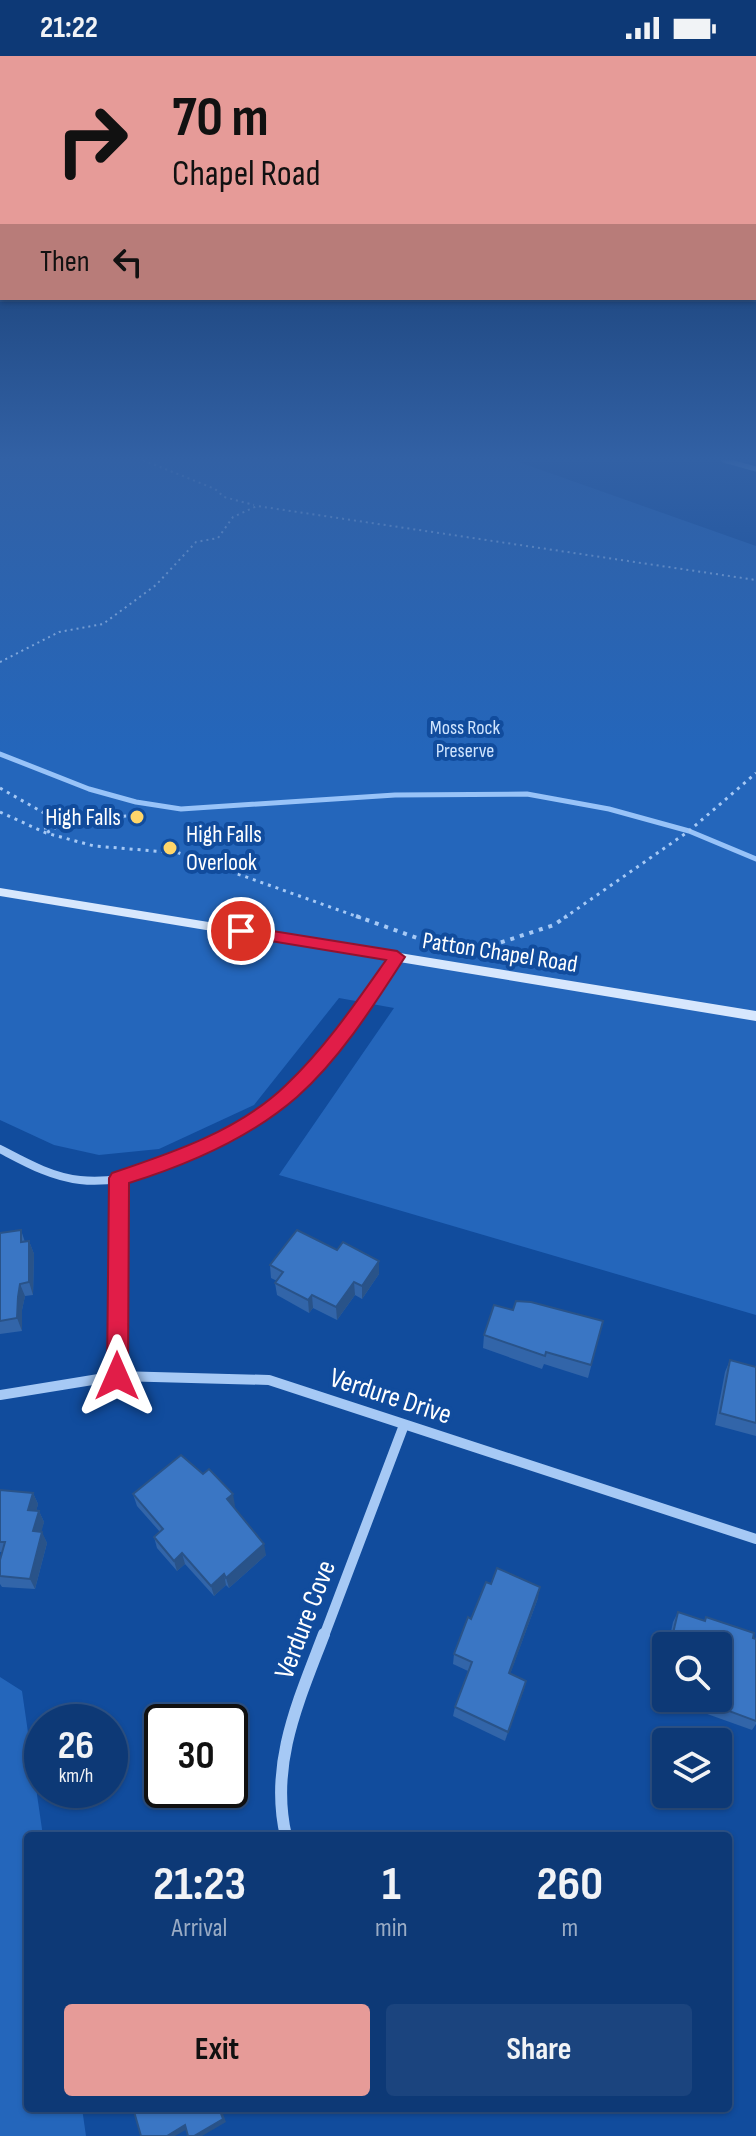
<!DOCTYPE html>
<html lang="en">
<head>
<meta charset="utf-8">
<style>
  body { margin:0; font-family:"Sofia Sans Condensed",sans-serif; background:#1b447e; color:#f1f3f6; height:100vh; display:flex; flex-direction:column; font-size:30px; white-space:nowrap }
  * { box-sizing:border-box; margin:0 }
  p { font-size:26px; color:#9aacc5 }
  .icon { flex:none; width:44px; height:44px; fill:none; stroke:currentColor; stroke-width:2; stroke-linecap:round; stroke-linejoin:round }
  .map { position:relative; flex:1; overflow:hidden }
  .side { position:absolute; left:24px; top:1776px; width:708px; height:280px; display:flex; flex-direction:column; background:#0d3976; border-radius:8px; box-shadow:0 2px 6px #0004,0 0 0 2px #2d5388 }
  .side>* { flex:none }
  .top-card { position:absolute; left:0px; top:0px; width:756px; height:244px; box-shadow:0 2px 6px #0004,0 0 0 2px #2d5388; background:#e69b98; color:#111; overflow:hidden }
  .fabs { position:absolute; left:652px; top:1576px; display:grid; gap:16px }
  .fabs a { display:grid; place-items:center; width:80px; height:80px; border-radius:8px; background:#0d3976; box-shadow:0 2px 6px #0004,0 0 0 2px #2d5388; font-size:40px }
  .speed { position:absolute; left:24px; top:1648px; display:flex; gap:16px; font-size:40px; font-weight:700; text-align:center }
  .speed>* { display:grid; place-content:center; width:104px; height:104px; border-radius:50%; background:#0d3976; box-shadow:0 2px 6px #0004,0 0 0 2px #2d5388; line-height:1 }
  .speed small { font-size:20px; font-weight:400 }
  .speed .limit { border:4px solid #111; border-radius:12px; background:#fff; color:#111 }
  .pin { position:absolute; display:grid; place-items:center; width:68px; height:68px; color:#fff; margin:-34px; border:4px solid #fff; border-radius:50%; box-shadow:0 2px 8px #0007 }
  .me { position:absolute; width:88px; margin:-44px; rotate:0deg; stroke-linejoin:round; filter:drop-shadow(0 0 6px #0008) }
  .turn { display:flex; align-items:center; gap:28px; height:168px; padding:0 40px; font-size:36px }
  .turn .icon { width:104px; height:104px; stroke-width:2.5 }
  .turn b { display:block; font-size:56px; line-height:68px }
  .then { display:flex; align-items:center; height:76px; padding:0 40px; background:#0003; gap:16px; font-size:30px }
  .eta { display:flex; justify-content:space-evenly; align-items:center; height:136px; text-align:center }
  .eta b { font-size:48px; font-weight:700; line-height:56px }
  .button { display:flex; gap:16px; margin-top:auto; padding:16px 40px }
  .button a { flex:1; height:92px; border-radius:8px; background:#e69b98; color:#111; font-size:32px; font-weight:700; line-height:92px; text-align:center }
  .button a+a { background:#1b447e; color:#f1f3f6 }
  .status { display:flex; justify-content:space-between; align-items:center; height:56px; padding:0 40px; background:#0d3976; direction:ltr }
  .status svg { height:22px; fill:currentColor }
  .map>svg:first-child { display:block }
  .green { fill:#2466bb }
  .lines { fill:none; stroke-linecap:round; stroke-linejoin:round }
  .stream { stroke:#98c3f8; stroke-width:5 }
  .path-far2 { stroke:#a6c9f5; stroke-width:2; stroke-dasharray:2 4; stroke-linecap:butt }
  .path-far1 { stroke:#a6c9f5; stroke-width:3; stroke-dasharray:3 5; stroke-linecap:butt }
  .path { stroke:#a6c9f5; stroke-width:4; stroke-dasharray:4 6; stroke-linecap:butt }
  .street-far3 { stroke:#a6c9f5; stroke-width:5 }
  .street-far2 { stroke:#a6c9f5; stroke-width:8 }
  .street-far1 { stroke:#a6c9f5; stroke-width:10 }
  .street { stroke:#a6c9f5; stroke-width:12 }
  .secondary { fill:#d7e7fd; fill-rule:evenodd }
  .wall { fill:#3265a9 }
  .shaded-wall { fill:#295389 }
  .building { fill:#3a76c4; stroke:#295389; stroke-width:2 }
  .route { fill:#e11d48; stroke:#92132f; stroke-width:2 }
  .poi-dot { fill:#ffd66a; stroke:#114c9d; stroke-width:3 }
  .labels { text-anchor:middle; stroke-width:8; stroke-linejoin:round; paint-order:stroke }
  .far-park-label { font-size:20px; fill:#cfe4fe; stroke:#114c9d }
  .poi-label { font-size:24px; fill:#fff; stroke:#114c9d; text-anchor:end }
  .street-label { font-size:24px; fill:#fff; stroke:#114c9d }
  .near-street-label { font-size:28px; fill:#fff; stroke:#114c9d }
</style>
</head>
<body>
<div class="status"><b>21:22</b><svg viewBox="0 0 49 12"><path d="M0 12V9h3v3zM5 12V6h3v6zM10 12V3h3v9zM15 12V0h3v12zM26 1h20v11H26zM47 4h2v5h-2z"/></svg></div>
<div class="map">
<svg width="756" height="2080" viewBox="0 0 756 2080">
  <rect width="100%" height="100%" fill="#114c9d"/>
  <g class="green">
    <path d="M0,404H513L756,490V1259L279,1119L394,952L339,942L254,1049L159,1093L99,1099L54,1089L0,1064Z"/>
    <path d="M0,1621L22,1635L43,1780H28V2052H82L86,2080H0Z"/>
  </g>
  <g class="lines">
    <path class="stream" d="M0,698L89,733L136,746L181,753L395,739L527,738L609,753L689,775L756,803"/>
    <g class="path-far2">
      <path d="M143,404L215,433L224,441L254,449"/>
      <path d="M0,606L59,576L103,568L156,529L196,486L218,482L233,461L257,450L756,524"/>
    </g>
    <g class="path-far1">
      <path d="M0,732L44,757L46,777L75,761L131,760"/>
      <path d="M0,756L46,777L94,790L179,797L361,862"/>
      <path d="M564,862L689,775L756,717"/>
    </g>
    <path class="path" d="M356,860L417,882L487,891L554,869L567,860"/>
    <path class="street-far3" d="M724,404L756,413"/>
    <g class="street-far2">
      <path d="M0,1093C25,1106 51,1121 80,1124C156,1133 267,1063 317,1010C348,977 371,937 397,901"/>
      <path d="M118,1181L119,1122"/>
    </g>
    <g class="street-far1">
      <path d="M117,1320L118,1179"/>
      <path d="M0,1339L117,1320L269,1324L756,1483"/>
      <path d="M324,1580L404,1369"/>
    </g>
    <path class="street" d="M286,1780C269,1708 299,1644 324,1578"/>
    <path class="secondary" d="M0,832L756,955V965L0,840Z"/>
  </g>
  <g class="wall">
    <path d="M21,1174L25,1186L29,1185L34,1198L33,1239L25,1240L22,1254V1275L0,1278V1177Z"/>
    <path d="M270,1209L379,1218L362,1243L355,1239L337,1264L313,1252L309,1257L277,1239L275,1227L277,1225L271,1222Z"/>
    <path d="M513,1254L603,1265L588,1322L544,1308L542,1313L483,1292L484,1279Z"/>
    <path d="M730,1304L756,1311V1380L715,1369L725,1316Z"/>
    <path d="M0,1434L33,1437L38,1448L36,1455H39L44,1466L41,1475L47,1487L35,1533L2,1531L0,1528V1504L2,1496H0Z"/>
    <path d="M133,1438L235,1450L233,1451L266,1499L229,1532L226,1529L214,1540L185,1508L177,1515L157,1492L154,1481L160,1476L137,1450Z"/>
    <path d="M538,1542L510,1618L526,1625L505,1685L453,1660L455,1651L468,1615L453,1608L454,1598L471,1563Z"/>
    <path d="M678,1556L704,1565L706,1561L756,1583V1668L752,1674L696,1654L699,1642H718V1590H668L673,1566Z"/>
    <path d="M666,1599V1622L661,1621Z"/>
  </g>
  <g class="shaded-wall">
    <path d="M29,1185L34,1198L33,1239L29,1226Z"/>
    <path d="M379,1205V1218L362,1243V1230Z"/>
    <path d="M354,1226L355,1239L337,1264L336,1251Z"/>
    <path d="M20,1228L25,1240L22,1254V1275L17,1262L18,1241Z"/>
    <path d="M312,1239L313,1252L309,1257L308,1244Z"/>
    <path d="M33,1437L38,1448L34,1465L28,1454Z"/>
    <path d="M233,1438L235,1450L229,1455L227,1443Z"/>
    <path d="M39,1455L44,1466L39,1486L33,1475Z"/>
    <path d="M42,1476L47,1487L35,1533L30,1523Z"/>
    <path d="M264,1488L266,1499L229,1532L226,1522Z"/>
    <path d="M182,1497L185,1508L177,1515L174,1505Z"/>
    <path d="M224,1518L226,1529L214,1540L211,1530Z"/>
    <path d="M540,1531L538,1542L507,1627L509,1617Z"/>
    <path d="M526,1625L524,1634L505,1685L508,1676Z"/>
    <path d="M219,2052H226L222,2055L226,2066L202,2080H194Z"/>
    <path d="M185,2069L189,2072L175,2080H167Z"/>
  </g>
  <g class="building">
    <path d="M21,1174V1186L29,1185V1226L20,1228L18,1241L17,1262L0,1265V1177Z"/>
    <path d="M297,1174L337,1194L343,1186L379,1205L362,1230L354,1226L336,1251L312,1239L308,1244L275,1227L283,1216L270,1209Z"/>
    <path d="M516,1245L531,1246L603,1265L591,1309L546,1296L545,1300L484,1279L494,1249L513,1254Z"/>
    <path d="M730,1304L756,1311V1367L720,1357Z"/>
    <path d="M181,1399L203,1418L209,1413L233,1438L227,1443L264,1488L226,1522L224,1518L211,1530L182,1497L174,1505L154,1481L163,1473L133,1438Z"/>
    <path d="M0,1434L33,1437L28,1454L39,1455L33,1475L42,1476L30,1523L0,1520V1504L5,1486H0Z"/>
    <path d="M497,1512L540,1531L509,1617L526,1625L508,1676L455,1651L472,1606L454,1598L468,1561L471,1563L486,1526L491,1528Z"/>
    <path d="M678,1556L705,1565L706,1561L754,1577L753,1582L756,1583V1665L702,1645V1642H718V1590H670Z"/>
    <path d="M133,2052H219L223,2063L194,2080H188L185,2069L167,2080H141Z"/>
  </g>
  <linearGradient id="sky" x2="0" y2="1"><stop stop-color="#092a56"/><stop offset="0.58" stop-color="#3261a5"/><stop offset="1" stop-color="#3261a5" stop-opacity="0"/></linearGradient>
  <rect width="756" height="695" fill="url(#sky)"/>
  <path class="route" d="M241,870L397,895L405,901C374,949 340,1003 297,1041C250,1082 187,1109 129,1127L128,1320L125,1327L117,1329L110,1327L107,1320L109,1122L112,1117C172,1097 240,1074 286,1029C325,992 355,948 386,904L235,879L233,875Z"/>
  <g class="poi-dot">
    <circle cx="137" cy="761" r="8"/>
    <circle cx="170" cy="792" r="8"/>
  </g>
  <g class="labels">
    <g class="far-park-label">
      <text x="465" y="678">Moss Rock<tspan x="465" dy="23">Preserve</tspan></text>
    </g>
    <g class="poi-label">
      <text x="121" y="769">High Falls</text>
      <text x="186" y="786" text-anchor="start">High Falls<tspan x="186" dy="28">Overlook</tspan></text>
    </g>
    <g class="street-label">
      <text transform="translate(500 896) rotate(9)" y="8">Patton Chapel Road</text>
    </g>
    <g class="near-street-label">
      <text transform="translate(391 1339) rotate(18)" y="10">Verdure Drive</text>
      <text transform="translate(304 1563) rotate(-69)" y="10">Verdure Cove</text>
    </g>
  </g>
</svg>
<div class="fabs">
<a><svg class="icon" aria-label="search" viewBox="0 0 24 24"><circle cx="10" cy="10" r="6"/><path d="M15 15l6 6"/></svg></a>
<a><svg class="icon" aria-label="layers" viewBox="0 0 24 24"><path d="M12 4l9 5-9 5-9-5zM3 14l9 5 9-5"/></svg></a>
</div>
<div class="speed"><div>26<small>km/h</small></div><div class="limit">30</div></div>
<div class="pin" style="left:241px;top:875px;background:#d93025"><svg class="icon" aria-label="arrive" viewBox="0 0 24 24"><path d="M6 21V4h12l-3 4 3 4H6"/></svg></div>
<svg class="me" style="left:117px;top:1320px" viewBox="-20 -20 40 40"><path d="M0-17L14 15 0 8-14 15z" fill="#e11d48" stroke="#fff" stroke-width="4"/></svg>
<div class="top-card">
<div class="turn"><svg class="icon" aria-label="right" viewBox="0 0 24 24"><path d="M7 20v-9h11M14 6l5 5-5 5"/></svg><div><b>70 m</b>Chapel Road</div></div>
<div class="then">Then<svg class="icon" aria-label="left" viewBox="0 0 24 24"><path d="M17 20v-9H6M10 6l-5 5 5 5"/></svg></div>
</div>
<section class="side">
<div class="eta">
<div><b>21:23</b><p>Arrival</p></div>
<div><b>1</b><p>min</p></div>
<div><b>260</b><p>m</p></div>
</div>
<div class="button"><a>Exit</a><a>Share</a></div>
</section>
</div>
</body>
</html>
